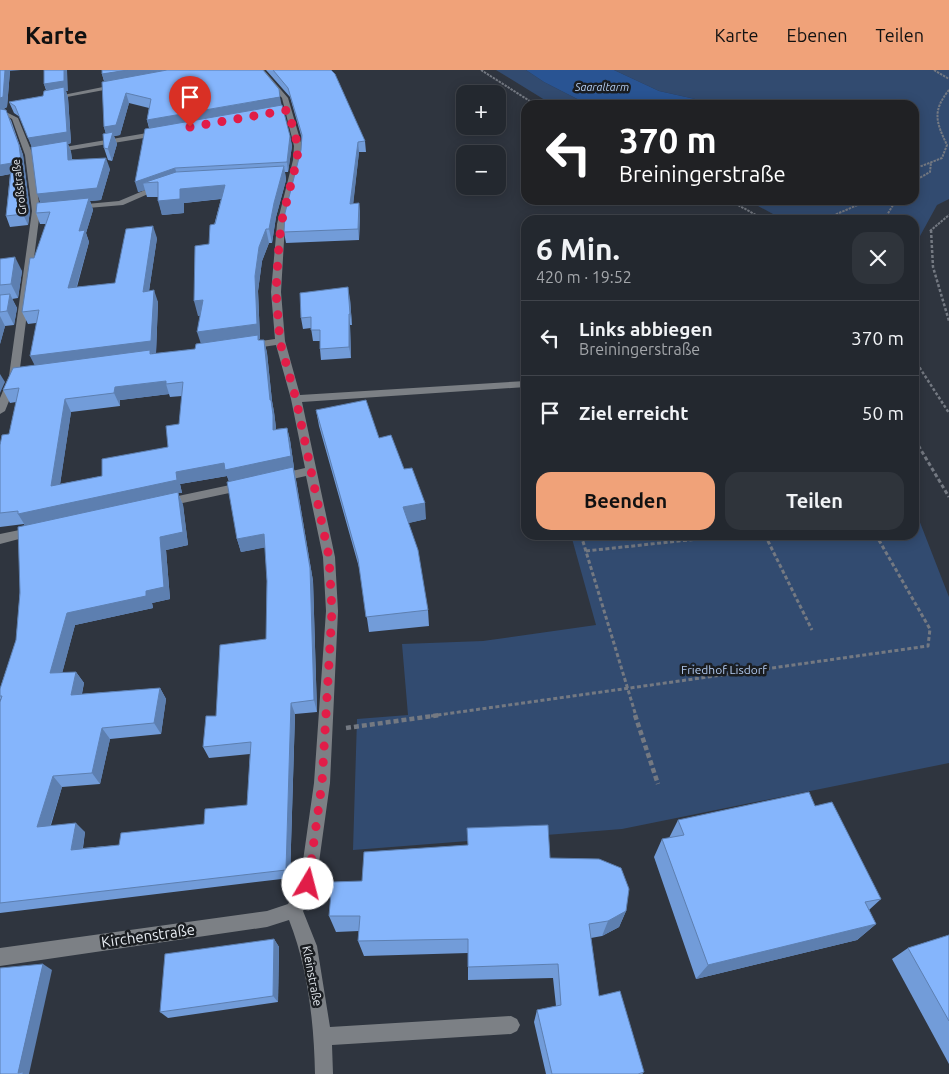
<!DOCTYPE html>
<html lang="de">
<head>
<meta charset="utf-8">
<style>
  body { margin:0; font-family:Ubuntu,sans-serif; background:#2f343b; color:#f1f3f6; height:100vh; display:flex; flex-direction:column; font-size:19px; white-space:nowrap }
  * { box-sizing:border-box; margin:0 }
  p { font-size:16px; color:#a3a6aa }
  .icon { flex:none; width:28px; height:28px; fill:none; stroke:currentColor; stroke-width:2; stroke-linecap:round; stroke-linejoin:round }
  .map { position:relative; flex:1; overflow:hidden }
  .side { position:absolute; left:521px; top:145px; width:398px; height:325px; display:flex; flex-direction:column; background:#23282f; border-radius:15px; box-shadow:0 2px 12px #0003,0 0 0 1px #40444b }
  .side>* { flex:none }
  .hud { position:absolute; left:521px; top:30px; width:398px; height:105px; border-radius:15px; box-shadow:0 2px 12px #0003,0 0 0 1px #40444b; background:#202124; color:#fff; overflow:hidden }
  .tools { position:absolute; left:456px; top:15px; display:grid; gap:10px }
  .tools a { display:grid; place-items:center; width:50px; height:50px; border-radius:10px; background:#23282f; box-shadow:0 2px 12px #0003,0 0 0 1px #40444b; font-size:25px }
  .pin { position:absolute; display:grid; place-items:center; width:42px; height:42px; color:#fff; margin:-51px -21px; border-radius:50% 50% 50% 0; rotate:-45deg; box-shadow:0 0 5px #0007 }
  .pin .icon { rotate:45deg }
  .me { position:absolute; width:55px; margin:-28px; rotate:8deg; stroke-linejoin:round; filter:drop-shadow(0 0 4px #0008) }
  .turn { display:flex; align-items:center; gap:18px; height:105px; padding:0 15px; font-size:22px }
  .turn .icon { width:65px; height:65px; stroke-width:2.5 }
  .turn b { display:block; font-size:35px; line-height:42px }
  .round { display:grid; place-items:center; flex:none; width:52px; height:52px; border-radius:15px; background:#2f343b }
  .headline { display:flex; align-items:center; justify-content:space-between; height:85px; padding:0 15px }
  h1 { font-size:30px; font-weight:700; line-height:38px }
  .primary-button { display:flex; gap:10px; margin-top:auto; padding:10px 15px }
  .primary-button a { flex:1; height:58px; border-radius:15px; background:#f0a279; color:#111; font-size:20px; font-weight:700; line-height:58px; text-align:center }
  .primary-button a+a { background:#2f343b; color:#f1f3f6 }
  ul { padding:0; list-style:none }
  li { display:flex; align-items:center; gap:15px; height:75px; padding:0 15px; border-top:1px solid #40444b }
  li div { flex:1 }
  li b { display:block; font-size:19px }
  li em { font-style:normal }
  header { display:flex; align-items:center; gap:30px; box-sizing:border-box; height:70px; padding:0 25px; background:#f0a279; color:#111 }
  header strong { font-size:24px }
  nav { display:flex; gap:28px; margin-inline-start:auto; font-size:18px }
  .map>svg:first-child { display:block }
  .green { fill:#324b70 }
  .water { fill:#295493 }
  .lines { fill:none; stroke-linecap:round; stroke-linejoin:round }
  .path-far3 { stroke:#747982; stroke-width:2; stroke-dasharray:2.5 1; stroke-linecap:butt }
  .path-far2 { stroke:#747982; stroke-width:2.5; stroke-dasharray:3 2; stroke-linecap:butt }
  .path-far1 { stroke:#747982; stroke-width:3; stroke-dasharray:4 2.5; stroke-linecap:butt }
  .path { stroke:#747982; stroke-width:4.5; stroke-dasharray:5 3; stroke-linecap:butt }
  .minor { fill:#7c8085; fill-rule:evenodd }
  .wall { fill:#729cd9; fill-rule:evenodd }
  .shaded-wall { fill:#5d7fb0 }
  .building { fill:#85b5fc; stroke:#5d7fb0; fill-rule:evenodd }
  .route { stroke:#e11d48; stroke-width:9; stroke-dasharray:0 16.2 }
  .labels { text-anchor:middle; stroke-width:5; stroke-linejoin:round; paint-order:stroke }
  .far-water-label { font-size:11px; font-style:italic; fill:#b2cbef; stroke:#1a1d21 }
  .far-street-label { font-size:11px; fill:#e8edf3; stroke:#1a1d21 }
  .park-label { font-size:12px; fill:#b1c9ee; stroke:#1a1d21 }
  .street-label { font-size:12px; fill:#e8edf3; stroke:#1a1d21 }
  .near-street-label { font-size:15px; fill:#e8edf3; stroke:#1a1d21 }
</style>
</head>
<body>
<header>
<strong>Karte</strong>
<nav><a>Karte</a><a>Ebenen</a><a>Teilen</a></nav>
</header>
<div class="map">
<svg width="949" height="1004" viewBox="0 0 949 1004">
  <rect width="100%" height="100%" fill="#2f353f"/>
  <g class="green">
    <path d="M496,0H526L544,12L589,35H553Z"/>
    <path d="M614,0H949V129L937,135L914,177V150H784L747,130H914V35H722L659,21Z"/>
    <path d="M914,437L949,527V693L622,759L353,780L357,649L408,645L402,574L483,571L596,555L571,465H914Z"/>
  </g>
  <path class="water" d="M526,0H614L659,21L722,35H589L544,12Z"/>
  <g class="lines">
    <g class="path-far3">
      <path d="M481,0L536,35"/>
      <path d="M934,0L949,9"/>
      <path d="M914,99L942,88L947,75C936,52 932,41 949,20"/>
      <path d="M914,111L930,102L931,92"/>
      <path d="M729,130L765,150"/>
      <path d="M823,150L869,130"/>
      <path d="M887,150V145L896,130"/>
      <path d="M930,161L949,145"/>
    </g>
    <g class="path-far2">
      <path d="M931,160L933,197L949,251"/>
      <path d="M914,289L949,343"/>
      <path d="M914,368L916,372"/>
    </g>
    <g class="path-far1">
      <path d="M915,370L949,427"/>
      <path d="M581,465L636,646"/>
      <path d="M765,465L812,560"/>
      <path d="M586,481L735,465"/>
      <path d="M431,646L928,576L930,559L876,465"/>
    </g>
    <g class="path">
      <path d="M635,645L658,714"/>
      <path d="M346,658L440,645"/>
    </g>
    <g class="minor">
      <path d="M258,0H264L288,28L302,76L301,90L285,154L281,222L285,271L300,325L526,311V317L302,332L335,487L338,541L330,713L316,814L303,841L317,876L330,957L511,946L517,949L520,955L517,961L511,964L332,975L333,1004H315C314,953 308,898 289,850L267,857L0,896V878L267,841L288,834L300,812L314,713L326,541L323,487L306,406L279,412L273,408L275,405L305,398L291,329L276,275L248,279L243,276L248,273L275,269L271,222L277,154L293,90L294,76L282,28Z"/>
      <path d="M118,14L121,16L120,17L51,30L48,28Z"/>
      <path d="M4,43H8L18,48L33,85L40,141L19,306L5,341L0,344V328L9,306L32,141L25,85L12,49L4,45Z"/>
      <path d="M159,61H162V65L53,83L49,81L53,79Z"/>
      <path d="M157,115L164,117L123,135L76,139L72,137L76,135L119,131Z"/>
      <path d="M244,412L248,413L250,416L248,419L164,437L158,433L164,429Z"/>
      <path d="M34,457L40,461L38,464L0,474V464Z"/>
    </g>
  </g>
  <g class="wall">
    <path d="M0,0L10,1L7,37L2,40L11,50L23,85L30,141L28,155L10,157L6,146L10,104L0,106Z"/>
    <path d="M266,0H331L365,71L366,82H359L353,134L359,133L360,144L359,170L286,173L284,162L301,80L302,69L290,27Z"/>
    <path d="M102,4L281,35L290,66L292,76L288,102H285L286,110L276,147L272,173H269L262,191L258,221L260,269H259V270H264L267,283L272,331L274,342L276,359L287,358L290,370L294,398V399L296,410L313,511L317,642L295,644L290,808L0,843V632L1,630L0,629V619L16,570L25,456L24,454L0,457V375L9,364L16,332L10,333L3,320L35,295L36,253L28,254L22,242L34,188L46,154H40L36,143L40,133L32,77L20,47L14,43L9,32L43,26L46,20L44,14L68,21H66L68,28L71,73L68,74L71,82L72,89L110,99L101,130L90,131L93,140L86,163L89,172L77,217L115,213L157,168L149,221L158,232L156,283H152V284L195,279L201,273L200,245L198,246L209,174L221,129L184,133V143L162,145L158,127H147L145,120L138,122L149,58L147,50L149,38L129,33L120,65L114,66L117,74L112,91L108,90L104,78L106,64L104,57V11ZM169,324L170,327L182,326L179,354L168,377L102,406L60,414L71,342L120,336V330ZM227,406L229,411L237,469L241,482L265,477L267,511L266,569L216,646L203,677L209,688L250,684L247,735L204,754L119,775L83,778L85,762L51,755L62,717L100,714L110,669L161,664L166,629L160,618L82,624L84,613L76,602L62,603L75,555L153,538L152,533L170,529L166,480L188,475L183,435L178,423H182L180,414Z"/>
    <path d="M0,189L22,201L18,228L12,229L17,238L14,255L5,256L0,274Z"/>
    <path d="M350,229L352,255H350L351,288L321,290L320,279V271H313L311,258L303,259L301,248Z"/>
    <path d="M316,340L379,368L404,399L426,449L408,453L428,540L429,556L369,562L360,501L319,356Z"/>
    <path d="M815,736L881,829L869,840L876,854L857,870L696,909L654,787L662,769L669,768L678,750Z"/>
    <path d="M550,788L626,841L619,857L602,866L591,868L599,926L643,1004H546L534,952L537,940L556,936L553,908L468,910V883L364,886L358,871L359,861L336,862L329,846L362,811Z"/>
    <path d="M949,865V994L892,889L908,878Z"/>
    <path d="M274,869L279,877L278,932L168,948L160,942Z"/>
  </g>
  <g class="shaded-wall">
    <path d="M5,0H21L10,1L7,37L0,41V28Z"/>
    <path d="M64,0H67L68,21H66L68,28L71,73L68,74L71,82L73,101L33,80L28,68L48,24L44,14Z"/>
    <path d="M128,0H187L105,14L102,4Z"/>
    <path d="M126,23L129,33L120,65L114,66L117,74L112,91L108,79L107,67L104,57Z"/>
    <path d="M280,27L282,37L150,60L147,50Z"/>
    <path d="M6,40L23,85L30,141L28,155L23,144Z"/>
    <path d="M290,66L292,76L288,102L287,92Z"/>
    <path d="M358,72L359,82L352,145L350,134Z"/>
    <path d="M106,88L110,99L101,130L90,131L93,140L86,163L89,172L73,229L68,218L79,161L42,136L37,124Z"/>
    <path d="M12,93L16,103L0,106V95Z"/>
    <path d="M284,96L286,110L276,147L272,173L269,159L274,133Z"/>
    <path d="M175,98L178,108L143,113L145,120L138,122L135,112Z"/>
    <path d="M225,115L228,128L184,133V143L162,145L158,131L180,119Z"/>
    <path d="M359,133L360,144L359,170L358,159Z"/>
    <path d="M153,156L157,168L147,234L143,222Z"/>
    <path d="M266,159L269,173L262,191L258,221L260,269H259L261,278L202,277L197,262L255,206L259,177Z"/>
    <path d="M15,187L22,201L18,228L11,214Z"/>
    <path d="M348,217L350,229L352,255L350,244Z"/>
    <path d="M154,220L158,232L156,283H152L155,292L36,298L30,286Z"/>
    <path d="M10,224L17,238L14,255L7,241Z"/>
    <path d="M203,230L207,245L198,246L194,231Z"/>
    <path d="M349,244L350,255L351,288L349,277Z"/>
    <path d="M0,246L5,256L0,274Z"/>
    <path d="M264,270L267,283L272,331L274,342L276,357V373L273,360Z"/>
    <path d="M0,304L5,312L0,323Z"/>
    <path d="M166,311V314L169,324L120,330V336L114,323L115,317Z"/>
    <path d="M65,329L71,342L58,428L51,416Z"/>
    <path d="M287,358L290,370L294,398V399L296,410L313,511L317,642L314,630L310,498L229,412L227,406L180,414L182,423H178L183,435L188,475L166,480L170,529L152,533L153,538L75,555L59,615L50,603L67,543L146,521L160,467L26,457L18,444L176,402Z"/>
    <path d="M425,433L426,449L405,454L403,437Z"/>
    <path d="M264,464L268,477L241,482L237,469Z"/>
    <path d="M76,602L84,613L79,636L71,625Z"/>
    <path d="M160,618L166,629L161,664L154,653Z"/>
    <path d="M291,633L295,644L290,808L286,800Z"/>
    <path d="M102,658L110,669L100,714L92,703Z"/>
    <path d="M53,706L62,717L47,766L37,757Z"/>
    <path d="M76,753L85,762L81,789L71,780Z"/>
    <path d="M626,841L619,857L602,866L608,851Z"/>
    <path d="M876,854L857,870L696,909L708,895Z"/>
    <path d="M274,869L279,877L278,932L273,926Z"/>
    <path d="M43,894L52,900L29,1004H22L18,1003Z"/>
  </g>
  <g class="building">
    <path d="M0,0H5L3,27L0,28Z"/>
    <path d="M44,0H64V11L44,14Z"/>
    <path d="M102,0H128L102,4Z"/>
    <path d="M167,0H263L279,19L280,27L147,50L151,29L126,23L116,55L104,57L102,12Z"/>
    <path d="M273,0H331L335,4L365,71L358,72L350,134L359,133L358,159L284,162L285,143L301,80L302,65L288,18Z"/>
    <path d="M64,17L67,62L28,68L15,36L9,32L43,26L44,21Z"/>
    <path d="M282,35L290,66L287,92L175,98L135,112L145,59Z"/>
    <path d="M0,39L6,40L19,75L26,130L23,144L6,146L12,93L0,95Z"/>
    <path d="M113,62L108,79L104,78L103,64Z"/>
    <path d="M67,71L68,90L106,88L97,118L37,124L31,77Z"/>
    <path d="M284,96L274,133L269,159H266L259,177L255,206L257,254L197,262L203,230L194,231L195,176L209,174L210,155L215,154L225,115L180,119V129L158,131V112L143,113L176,102Z"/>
    <path d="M89,128L79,161L85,160L68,218L115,213L126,159L153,156L143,222L154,220L151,271L30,286L39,240L22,242L30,188H34L50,142L36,143L37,133Z"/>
    <path d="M15,187L11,214L0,215V189Z"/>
    <path d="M348,217L350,244H349V277L320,279V260H311V247L301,248L300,223Z"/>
    <path d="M10,224L7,241L0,242V225Z"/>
    <path d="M258,265V270H264L270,330H271L273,345V360L287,358L291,386L225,400L224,393L176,402L177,410L18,444V441L0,443V375L2,365L9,364L19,318L3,320L13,298L150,280V284L195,279L196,274ZM166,311V314L183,312L179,354L166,356L168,377L102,389V406L51,416L65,329L114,323L115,317Z"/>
    <path d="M366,330L379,368L391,365L404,399L412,398L425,433L403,437L418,480L428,540L366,547L358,489L316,340Z"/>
    <path d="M293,397L310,498L314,630L291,633L286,800L0,833V632L2,626H0V619L16,570L20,523L18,457L178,422L183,462L160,467L164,517L146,521V526L67,543L50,603L76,602L71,625L160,618L154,653L102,658L92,703L53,706L37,757L76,753L71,780L119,775L121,763L204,754L205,739L247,735L251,672L203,677L206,646H216L220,575L266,569L267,511L264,464L237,469L227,412Z"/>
    <path d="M809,722L815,736L832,732L881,829L865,832L876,854L708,895L662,769L684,765L678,750Z"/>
    <path d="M548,755L550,788L599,789L621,798L629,819L626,841L608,851L589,854L599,926L620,921L644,1002L638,1004H552L537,940L561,935L558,894L468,897V869L358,871L360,846H329L332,812L362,811L364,782L468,775L467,758Z"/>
    <path d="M949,865V951L908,878Z"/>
    <path d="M274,869L273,926L160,942L165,884Z"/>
    <path d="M43,894L18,1003L23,1002V1004H0V898Z"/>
  </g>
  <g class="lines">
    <path class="route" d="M190,57L288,40L298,76L297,90L281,154L278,187L276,222L280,272L296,329L329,487L332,541L322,713L308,814"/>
  </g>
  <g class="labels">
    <g class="far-water-label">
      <text x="602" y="21">Saaraltarm</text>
    </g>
    <g class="far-street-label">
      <text transform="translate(19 117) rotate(-97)" y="4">Großstraße</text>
    </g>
    <g class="park-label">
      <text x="724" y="604">Friedhof Lisdorf</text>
    </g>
    <g class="street-label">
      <text transform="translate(312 906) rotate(79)" y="4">Kleinstraße</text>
    </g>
    <g class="near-street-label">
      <text transform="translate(148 866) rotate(-8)" y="5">Kirchenstraße</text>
    </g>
  </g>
</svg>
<div class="tools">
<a>+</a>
<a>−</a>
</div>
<div class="pin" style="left:190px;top:57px;background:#d93025"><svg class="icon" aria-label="arrive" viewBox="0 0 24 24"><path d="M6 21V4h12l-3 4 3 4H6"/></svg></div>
<svg class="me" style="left:308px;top:814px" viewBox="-20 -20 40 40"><circle r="19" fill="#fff"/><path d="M0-13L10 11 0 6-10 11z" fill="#e11d48"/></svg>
<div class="hud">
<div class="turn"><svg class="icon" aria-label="left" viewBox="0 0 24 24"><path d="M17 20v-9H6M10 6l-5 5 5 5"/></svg><div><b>370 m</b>Breiningerstraße</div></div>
</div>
<section class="side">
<div class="headline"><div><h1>6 Min.</h1><p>420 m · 19:52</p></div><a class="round"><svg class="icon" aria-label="close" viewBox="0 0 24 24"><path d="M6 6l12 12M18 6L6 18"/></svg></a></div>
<ul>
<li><svg class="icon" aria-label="left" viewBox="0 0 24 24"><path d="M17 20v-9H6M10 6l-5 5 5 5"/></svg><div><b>Links abbiegen</b><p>Breiningerstraße</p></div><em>370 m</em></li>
<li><svg class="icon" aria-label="arrive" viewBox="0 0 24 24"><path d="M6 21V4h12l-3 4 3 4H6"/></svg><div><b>Ziel erreicht</b></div><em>50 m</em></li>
</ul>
<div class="primary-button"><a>Beenden</a><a>Teilen</a></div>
</section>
</div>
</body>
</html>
